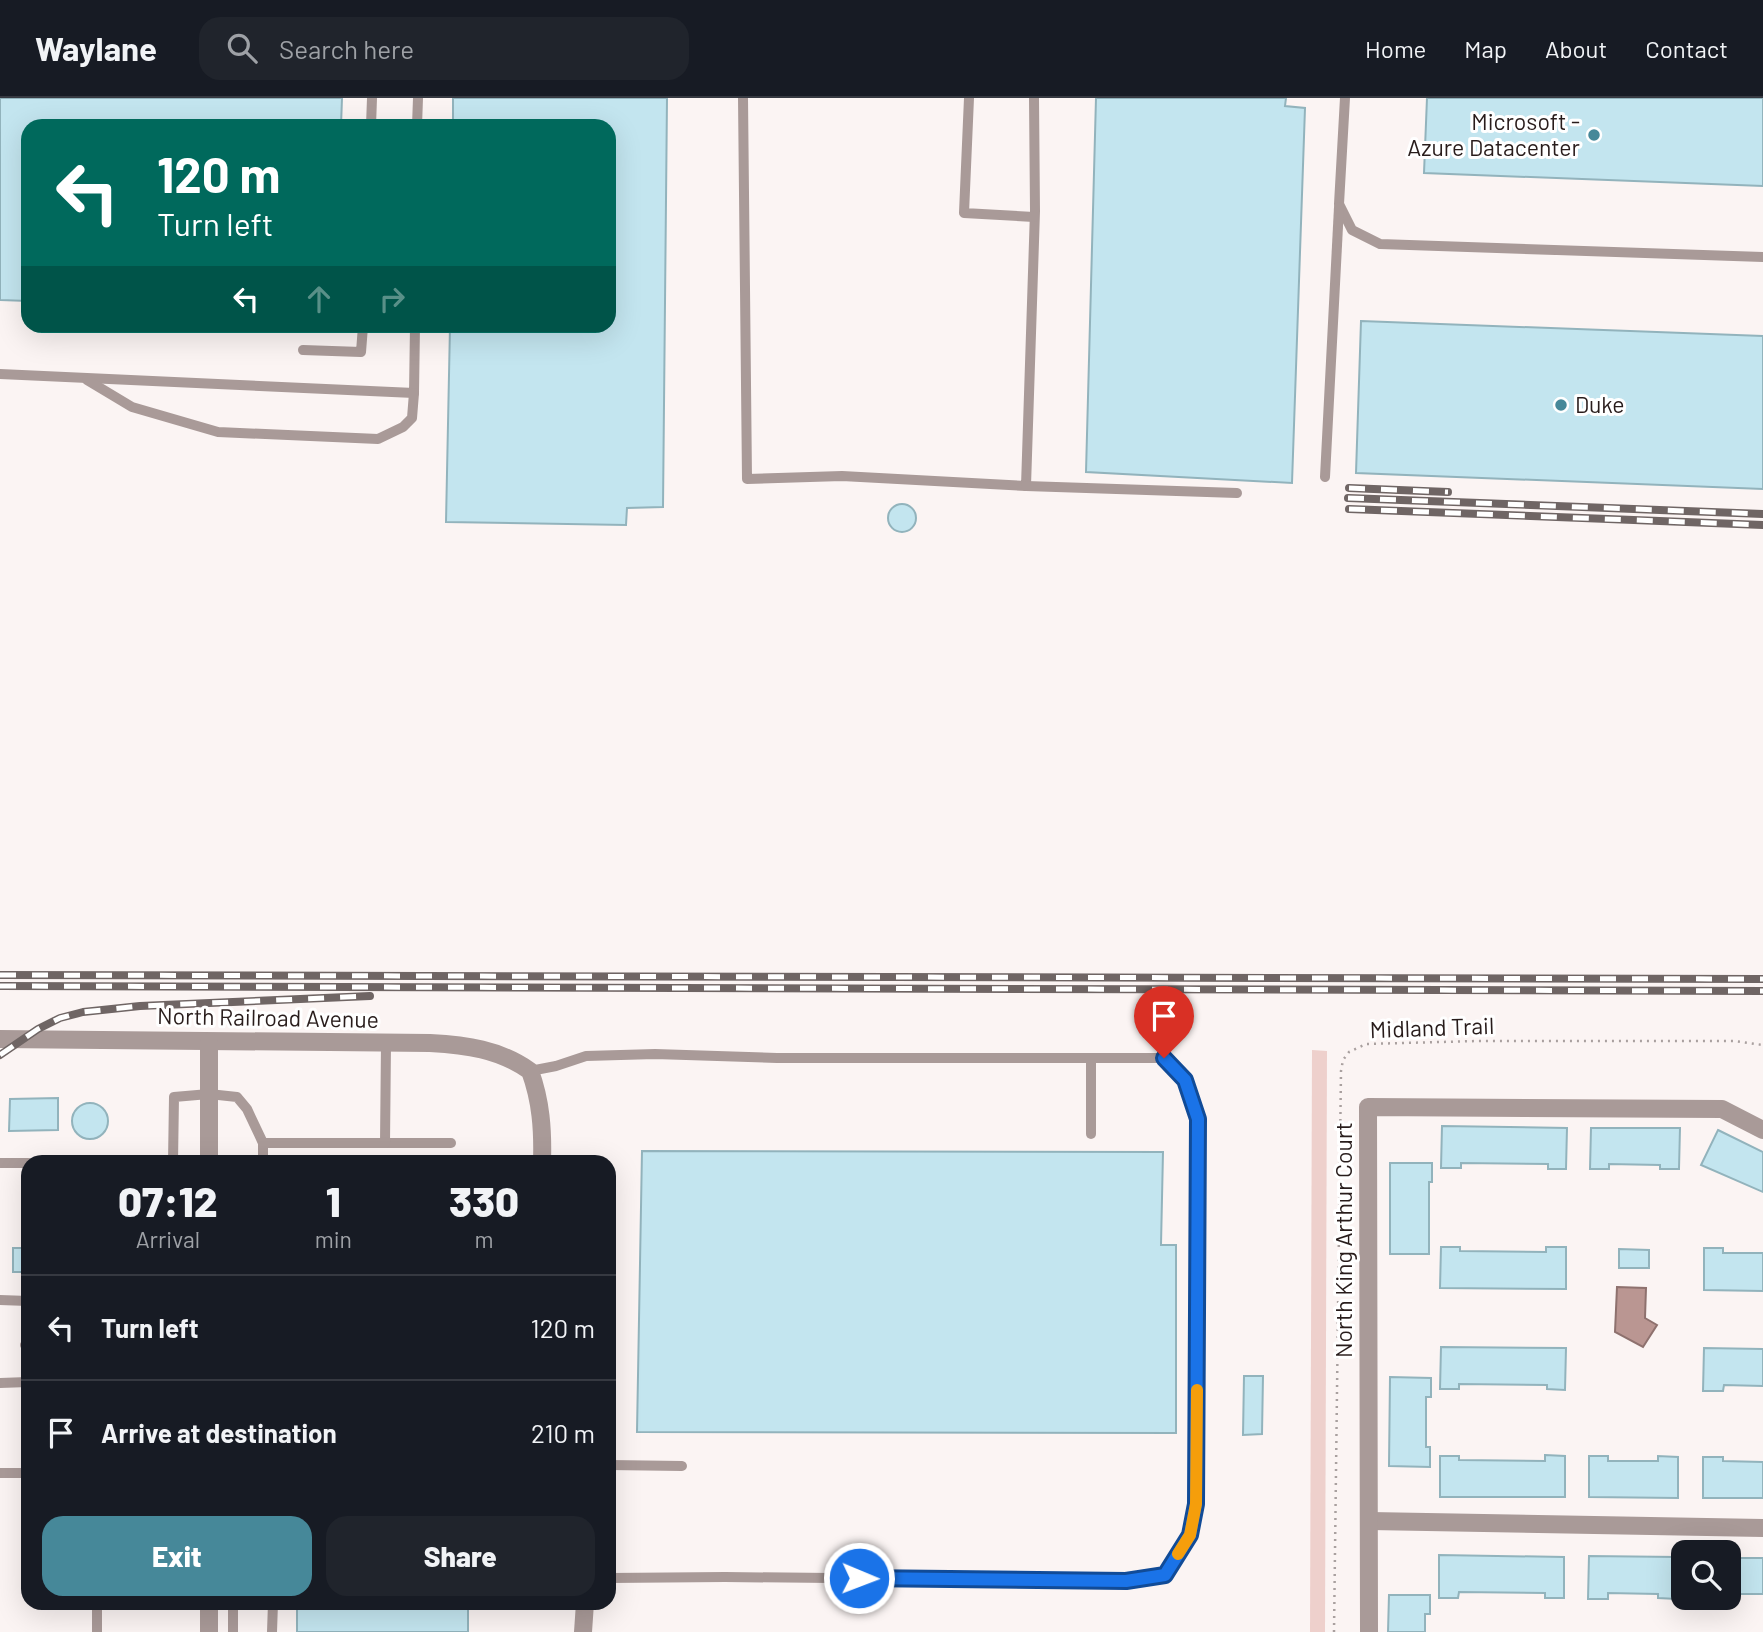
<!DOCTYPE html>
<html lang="en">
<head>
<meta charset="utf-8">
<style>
  body { margin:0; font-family:Barlow,sans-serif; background:#20242c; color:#f1f3f6; height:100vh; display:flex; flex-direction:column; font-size:26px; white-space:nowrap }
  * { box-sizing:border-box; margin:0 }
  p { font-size:23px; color:#9ea1a6 }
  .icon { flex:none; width:38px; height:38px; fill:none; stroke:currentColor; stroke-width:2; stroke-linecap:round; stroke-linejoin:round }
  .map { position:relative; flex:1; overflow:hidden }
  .drawer { position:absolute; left:21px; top:1057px; width:595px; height:455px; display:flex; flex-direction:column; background:#171b24; border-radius:21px; box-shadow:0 7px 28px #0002 }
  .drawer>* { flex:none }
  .banner { position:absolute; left:21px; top:21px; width:595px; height:214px; border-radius:21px; box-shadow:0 7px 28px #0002; background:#00695c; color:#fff; overflow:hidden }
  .buttons { position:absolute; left:1671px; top:1442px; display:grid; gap:14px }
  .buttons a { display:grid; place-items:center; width:70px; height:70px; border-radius:14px; background:#171b24; box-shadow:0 7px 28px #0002; font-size:35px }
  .pin { position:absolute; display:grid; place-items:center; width:60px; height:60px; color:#fff; margin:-72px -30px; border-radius:50% 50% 50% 0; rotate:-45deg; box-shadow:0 0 7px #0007 }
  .pin .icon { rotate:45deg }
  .me { position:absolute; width:77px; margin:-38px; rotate:91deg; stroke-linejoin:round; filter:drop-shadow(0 0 5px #0008) }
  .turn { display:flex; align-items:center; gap:24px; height:147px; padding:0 21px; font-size:32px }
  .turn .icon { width:91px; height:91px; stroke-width:2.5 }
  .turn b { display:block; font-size:49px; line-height:60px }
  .lanes { display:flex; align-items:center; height:66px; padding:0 21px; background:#0003; justify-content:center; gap:35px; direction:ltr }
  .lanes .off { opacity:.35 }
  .eta { display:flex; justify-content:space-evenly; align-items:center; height:119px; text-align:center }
  .eta b { font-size:42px; font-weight:800; line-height:49px }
  .action { display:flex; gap:14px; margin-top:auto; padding:14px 21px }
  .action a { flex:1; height:80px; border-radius:21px; background:#468899; color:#fff; font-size:28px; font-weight:800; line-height:80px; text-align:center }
  .action a+a { background:#20242c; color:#f1f3f6 }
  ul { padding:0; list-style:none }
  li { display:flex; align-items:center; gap:21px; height:105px; padding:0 21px; border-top:2px solid #363941 }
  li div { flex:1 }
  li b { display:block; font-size:26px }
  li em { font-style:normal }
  header { display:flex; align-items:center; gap:42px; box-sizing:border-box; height:98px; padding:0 35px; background:#171b24; border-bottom:2px solid #363941 }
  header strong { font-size:33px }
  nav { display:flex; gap:38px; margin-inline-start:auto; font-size:24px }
  .search { width:490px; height:63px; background:#20242c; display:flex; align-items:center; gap:18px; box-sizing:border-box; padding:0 24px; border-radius:21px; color:#9ea1a6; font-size:26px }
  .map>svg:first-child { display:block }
  .green { fill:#eed0cc }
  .water { fill:#ba9692; stroke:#8e716e; stroke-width:2 }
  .building { fill:#c3e5ef; stroke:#92b3bc; stroke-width:2 }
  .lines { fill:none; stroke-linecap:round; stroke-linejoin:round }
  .path { stroke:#a9a09f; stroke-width:2.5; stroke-dasharray:2 5; stroke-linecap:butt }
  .lane { stroke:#a99a98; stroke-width:10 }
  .street { stroke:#a99a98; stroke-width:18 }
  .rail-casing { stroke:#6f6564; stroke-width:8 }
  .rail { stroke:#fff; stroke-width:5; stroke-dasharray:16; stroke-linecap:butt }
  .route-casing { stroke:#114b97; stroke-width:18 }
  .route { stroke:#1a73e8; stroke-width:12 }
  .slow { stroke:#f59e0b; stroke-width:12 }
  .poi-dot { fill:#468899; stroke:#fff; stroke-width:2.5 }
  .labels { text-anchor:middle; stroke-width:6; stroke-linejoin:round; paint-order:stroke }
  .poi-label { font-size:23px; fill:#281c1b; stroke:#fff; text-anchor:end }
  .street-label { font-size:23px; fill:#281c1b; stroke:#fff }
</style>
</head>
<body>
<header>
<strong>Waylane</strong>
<div class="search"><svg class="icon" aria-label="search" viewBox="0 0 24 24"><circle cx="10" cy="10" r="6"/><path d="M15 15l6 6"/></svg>Search here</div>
<nav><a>Home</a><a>Map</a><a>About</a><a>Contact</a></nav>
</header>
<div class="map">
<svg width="1763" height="1534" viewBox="0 0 1763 1534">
  <rect width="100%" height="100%" fill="#fbf4f3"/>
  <path class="green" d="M1312,952L1327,953L1325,1534H1310Z"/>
  <path class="water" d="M1617,1189L1646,1190L1645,1220L1657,1227L1643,1249L1615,1234Z"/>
  <g class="building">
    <path d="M0,0H342L341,28H28V203L0,202Z"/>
    <path d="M453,0H667L663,409L627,410L626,427L446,424L450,228H609V28H453Z"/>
    <path d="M1096,0H1286L1285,8L1305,10L1292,385L1086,374Z"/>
    <path d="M1427,0H1763V88L1424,75Z"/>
    <path d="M1361,223L1763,238V391L1356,375Z"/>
    <circle cx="902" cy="420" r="14"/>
    <path d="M58,1000V1032L9,1033L10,1001Z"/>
    <circle cx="90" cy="1023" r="18"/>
    <path d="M1442,1028L1567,1030L1566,1071H1548V1066L1461,1065V1070H1441Z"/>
    <path d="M1591,1030H1680L1679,1071H1660V1067L1609,1066V1071H1590Z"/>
    <path d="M1718,1032L1763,1054V1094L1701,1067Z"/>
    <path d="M642,1053L1163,1054L1161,1147H1176V1335L637,1334Z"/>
    <path d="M1390,1065H1432V1084H1429V1156H1390Z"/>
    <path d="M1441,1149H1460V1153L1546,1154V1149H1566V1191L1440,1190Z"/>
    <rect x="13" y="1150" width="15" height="24"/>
    <path d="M1704,1150H1723V1155H1763V1193L1704,1192Z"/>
    <path d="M1619,1151L1649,1152V1170H1619Z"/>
    <path d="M1441,1249L1566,1250L1565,1292L1547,1291V1287L1459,1286V1291H1440Z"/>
    <path d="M1704,1250L1763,1251V1288L1724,1287L1723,1293H1703Z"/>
    <path d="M1244,1278H1263L1262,1336L1243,1337Z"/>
    <path d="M1390,1279L1431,1280V1299H1426V1349H1430V1369L1389,1368Z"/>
    <path d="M1545,1357L1565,1358V1399H1440V1358H1459V1362L1545,1363Z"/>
    <path d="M1589,1358H1608V1363H1658V1358L1678,1359V1400L1589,1399Z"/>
    <path d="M1703,1359H1723V1363L1763,1364V1400H1703Z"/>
    <path d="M1439,1457L1564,1459V1500H1545V1495L1459,1494L1458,1500H1439Z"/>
    <path d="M1589,1458L1677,1459V1501L1658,1500V1496L1608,1495V1501H1588Z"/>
    <rect x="1729" y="1460" width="34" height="36"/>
    <path d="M1389,1497H1430V1516H1425V1534H1388Z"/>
    <rect x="297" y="1505" width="171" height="29"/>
  </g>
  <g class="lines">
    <path class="path" d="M1334,1534L1341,973L1343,962L1349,954L1366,946L1478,943H1735L1763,947"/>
    <g class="lane">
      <path d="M743,0L747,381L842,378L1026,388L1035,113L1034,0"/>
      <path d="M969,0L964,115L1034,119"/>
      <path d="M1345,0L1339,106L1352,132L1380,146L1763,159"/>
      <path d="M371,28L372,0"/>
      <path d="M417,28L418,0"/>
      <path d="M303,252L361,254L363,228"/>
      <path d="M0,276L414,295L415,228"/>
      <path d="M87,282L132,309L218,334L378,341L403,329L412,320L414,295"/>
      <path d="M1325,379L1339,109"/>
      <path d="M1026,388L1237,395"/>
      <path d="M1091,960V1036"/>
      <path d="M530,973L556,968L586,958L655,956L777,960H1163L1185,982L1198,1022L1196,1407L1190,1437L1165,1477L1126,1483L725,1479L609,1480"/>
      <path d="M385,1045H451"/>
      <path d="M173,1064L174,999L209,996L237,999L247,1011L263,1045"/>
      <path d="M263,1064V1045H385L386,945"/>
      <path d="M0,1065H28"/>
      <path d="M0,1202L28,1203"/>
      <path d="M25,1247H28"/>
      <path d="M0,1285L28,1284"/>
      <path d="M609,1367L682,1368"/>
      <path d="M0,1375H28"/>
      <path d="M97,1505V1534"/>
      <path d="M233,1534V1505"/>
      <path d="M272,1534L273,1505"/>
    </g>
    <g class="street">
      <path d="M0,941L430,945C466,947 499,951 530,973C541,1003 543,1032 542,1064"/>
      <path d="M209,1064V944"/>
      <path d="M1370,1423L1763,1430"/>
      <path d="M209,1534V1505"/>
      <path d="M583,1534L585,1505"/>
      <path d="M1369,1534L1368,1009L1722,1011L1763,1032"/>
    </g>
    <g class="rail-casing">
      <g id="rail">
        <path d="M1349,390L1448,394"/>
        <path d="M1348,400L1763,416"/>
        <path d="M1349,411L1763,427"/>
        <path d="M0,877L1763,881"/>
        <path d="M0,888L1763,893"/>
        <path d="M0,957L38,931L60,920L83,914L140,908L370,898"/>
      </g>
    </g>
    <use href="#rail" class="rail"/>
  </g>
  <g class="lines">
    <g class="route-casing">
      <path id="route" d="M859,1480L1126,1483L1165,1477L1190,1437L1196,1406L1198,1021L1185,982L1164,960"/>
    </g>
    <use href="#route" class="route"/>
    <path class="slow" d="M1178,1456L1190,1437L1196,1406L1197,1292"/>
  </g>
  <g class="poi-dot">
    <circle cx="1594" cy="37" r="7"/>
    <circle cx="1561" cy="307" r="7"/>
  </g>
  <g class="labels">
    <g class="poi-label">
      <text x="1580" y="32">Microsoft -<tspan x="1580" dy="26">Azure Datacenter</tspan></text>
      <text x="1575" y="315" text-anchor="start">Duke</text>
    </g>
    <g class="street-label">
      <text transform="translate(268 920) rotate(1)" y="8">North Railroad Avenue</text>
      <text transform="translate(1432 930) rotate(-2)" y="8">Midland Trail</text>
      <text transform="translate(1344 1142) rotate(-90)" y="8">North King Arthur Court</text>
    </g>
  </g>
</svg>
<div class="buttons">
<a><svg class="icon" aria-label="search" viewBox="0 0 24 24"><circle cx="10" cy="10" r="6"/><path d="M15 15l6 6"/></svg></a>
</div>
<div class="pin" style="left:1164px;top:960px;background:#d93025"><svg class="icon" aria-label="arrive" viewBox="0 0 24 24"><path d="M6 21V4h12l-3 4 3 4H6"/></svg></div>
<svg class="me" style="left:859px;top:1480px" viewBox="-20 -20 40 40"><circle r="17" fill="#1a73e8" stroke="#fff" stroke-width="3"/><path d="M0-11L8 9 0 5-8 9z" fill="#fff"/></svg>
<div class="banner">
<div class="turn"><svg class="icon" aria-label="left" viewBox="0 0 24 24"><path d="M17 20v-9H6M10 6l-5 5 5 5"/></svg><div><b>120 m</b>Turn left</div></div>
<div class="lanes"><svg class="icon" aria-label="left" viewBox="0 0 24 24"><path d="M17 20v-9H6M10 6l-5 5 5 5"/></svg><svg class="icon off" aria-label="ahead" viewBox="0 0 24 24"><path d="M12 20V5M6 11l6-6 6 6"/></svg><svg class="icon off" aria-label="right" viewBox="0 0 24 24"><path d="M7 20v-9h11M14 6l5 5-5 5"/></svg></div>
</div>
<section class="drawer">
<div class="eta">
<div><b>07:12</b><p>Arrival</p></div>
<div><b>1</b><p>min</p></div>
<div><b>330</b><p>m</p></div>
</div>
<ul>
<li><svg class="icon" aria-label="left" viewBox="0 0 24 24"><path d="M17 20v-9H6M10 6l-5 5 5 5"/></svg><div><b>Turn left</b></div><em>120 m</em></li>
<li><svg class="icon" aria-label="arrive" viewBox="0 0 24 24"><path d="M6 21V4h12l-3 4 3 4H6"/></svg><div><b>Arrive at destination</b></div><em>210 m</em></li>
</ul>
<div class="action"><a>Exit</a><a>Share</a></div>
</section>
</div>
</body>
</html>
